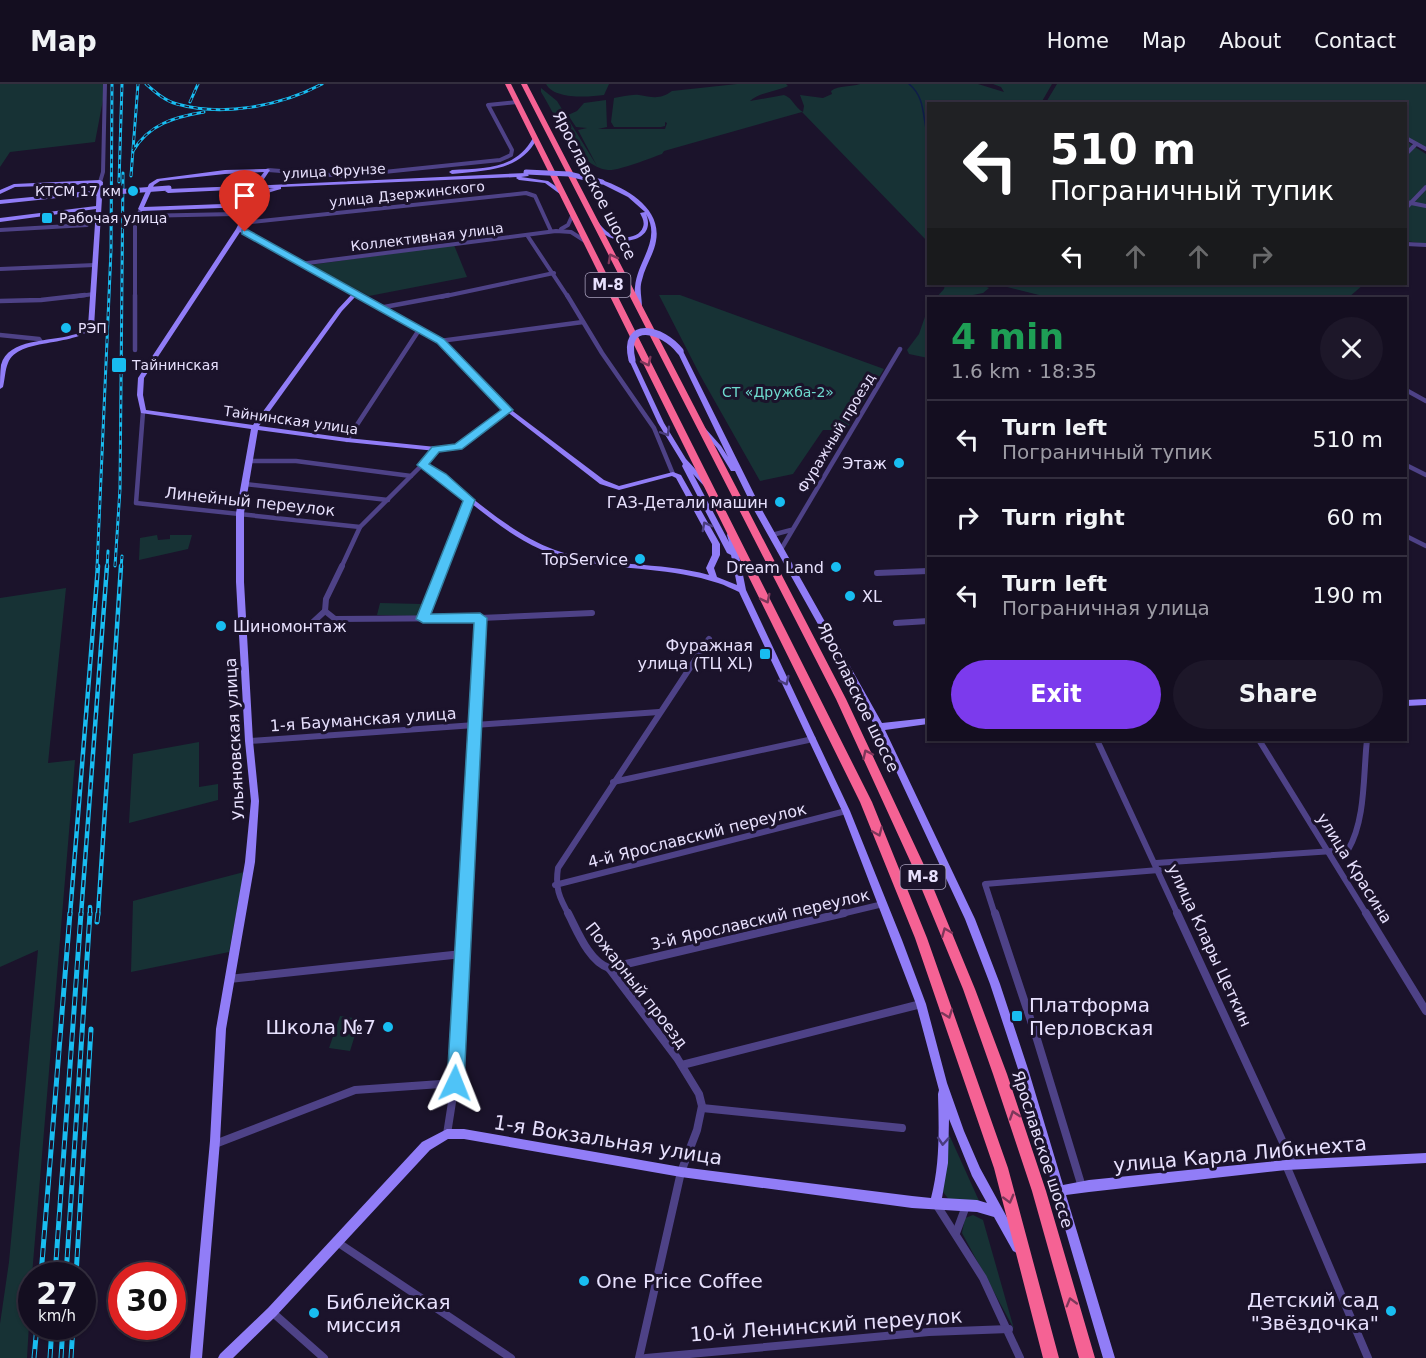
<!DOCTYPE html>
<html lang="en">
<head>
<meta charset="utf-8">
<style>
  body { margin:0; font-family:"DejaVu Sans",sans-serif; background:#1d1729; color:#f1f3f6; height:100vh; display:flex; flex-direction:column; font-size:22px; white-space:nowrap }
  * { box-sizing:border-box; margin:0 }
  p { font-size:20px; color:#9d9ca5 }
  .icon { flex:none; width:33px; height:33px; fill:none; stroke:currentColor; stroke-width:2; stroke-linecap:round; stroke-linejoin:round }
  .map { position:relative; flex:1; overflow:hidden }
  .side { position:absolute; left:927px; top:213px; width:480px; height:444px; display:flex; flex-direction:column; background:#140e20; border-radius:0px; box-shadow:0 2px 4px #0004,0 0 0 2px #332e3e }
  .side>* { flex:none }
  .banner { position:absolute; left:927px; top:18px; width:480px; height:183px; border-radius:0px; box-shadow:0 2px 4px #0004,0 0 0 2px #332e3e; background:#202124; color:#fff; overflow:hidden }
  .speed { position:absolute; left:18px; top:1178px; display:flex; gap:12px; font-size:30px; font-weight:700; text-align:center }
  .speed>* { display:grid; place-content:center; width:78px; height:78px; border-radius:50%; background:#140e20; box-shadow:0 2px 4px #0004,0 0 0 2px #332e3e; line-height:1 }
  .speed small { font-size:15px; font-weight:400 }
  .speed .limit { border:9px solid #d22; background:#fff; color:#111 }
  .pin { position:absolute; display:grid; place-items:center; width:51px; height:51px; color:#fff; margin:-62px -26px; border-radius:50% 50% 50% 0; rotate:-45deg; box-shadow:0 0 6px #0007 }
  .pin .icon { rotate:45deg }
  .me { position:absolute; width:66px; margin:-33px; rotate:2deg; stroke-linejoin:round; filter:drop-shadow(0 0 4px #0008) }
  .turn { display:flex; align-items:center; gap:21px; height:126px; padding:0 24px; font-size:27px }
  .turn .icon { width:78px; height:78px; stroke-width:2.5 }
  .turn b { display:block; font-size:42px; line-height:51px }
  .lanes { display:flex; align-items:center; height:57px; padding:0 24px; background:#0003; justify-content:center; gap:30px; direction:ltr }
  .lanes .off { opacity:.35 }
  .round { display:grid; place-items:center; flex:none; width:63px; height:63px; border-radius:32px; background:#1d1729 }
  .overview { display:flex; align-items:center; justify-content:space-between; height:102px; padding:0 24px }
  h1 { font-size:36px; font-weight:700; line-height:45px; color:#1e9e55 }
  .button { display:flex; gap:12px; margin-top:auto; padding:12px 24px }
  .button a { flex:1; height:69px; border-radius:36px; background:#7c3aed; color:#fff; font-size:24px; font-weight:700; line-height:69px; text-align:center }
  .button a+a { background:#1d1729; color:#f1f3f6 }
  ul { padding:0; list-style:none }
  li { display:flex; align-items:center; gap:18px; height:78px; padding:0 24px; border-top:2px solid #332e3e }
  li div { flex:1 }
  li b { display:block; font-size:22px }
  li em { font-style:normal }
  header { display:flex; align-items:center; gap:36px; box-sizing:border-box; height:84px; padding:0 30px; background:#140e20; border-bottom:2px solid #332e3e }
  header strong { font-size:28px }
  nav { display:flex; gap:33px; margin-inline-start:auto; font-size:21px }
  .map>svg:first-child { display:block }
  .green { fill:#173235 }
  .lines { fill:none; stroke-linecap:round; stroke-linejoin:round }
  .stream { stroke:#0f1c49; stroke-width:1.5 }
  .street-far3 { stroke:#4e4287; stroke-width:4 }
  .street-far2 { stroke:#4e4287; stroke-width:4.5 }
  .street-far1 { stroke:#4e4287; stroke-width:6 }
  .street { stroke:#4e4287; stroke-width:8 }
  .secondary { fill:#917df7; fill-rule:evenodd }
  .highway { fill:#f56294; fill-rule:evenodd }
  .rail-far2-casing { stroke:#18bdf1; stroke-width:3 }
  .rail-far1-casing { stroke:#18bdf1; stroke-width:4.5 }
  .rail-casing { stroke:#18bdf1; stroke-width:5 }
  .rail-far2 { stroke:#1b132b; stroke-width:1.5; stroke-dasharray:4.5; stroke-linecap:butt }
  .rail-far1 { stroke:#1b132b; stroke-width:2; stroke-dasharray:7; stroke-linecap:butt }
  .rail { stroke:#1b132b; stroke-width:3; stroke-dasharray:9; stroke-linecap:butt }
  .secondary-bridge-far1 { stroke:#917df7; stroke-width:5 }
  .secondary-bridge { stroke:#917df7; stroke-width:7 }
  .oneway { stroke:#7d375a }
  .oneway2 { stroke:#4a3d7d }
  .route { fill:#4fc3f7; stroke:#337fa1; stroke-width:1.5 }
  .poi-dot { fill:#18bdf1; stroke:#1b132b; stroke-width:2 }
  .labels { text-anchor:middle; stroke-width:6; stroke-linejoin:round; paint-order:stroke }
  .far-street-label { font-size:14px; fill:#e7e0fd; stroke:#1b132b }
  .far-poi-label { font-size:14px; fill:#e7e0fd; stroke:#1b132b; text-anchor:start }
  .far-park-label { font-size:14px; fill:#6edace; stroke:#1b132b }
  .shield { fill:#1b132b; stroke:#aaa2be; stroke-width:1.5 }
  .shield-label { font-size:15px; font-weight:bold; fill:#e7e0fd }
  .street-label { font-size:16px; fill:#e7e0fd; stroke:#1b132b }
  .poi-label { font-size:16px; fill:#e7e0fd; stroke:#1b132b; text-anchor:end }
  .near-poi-label { font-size:20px; fill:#e7e0fd; stroke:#1b132b; text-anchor:start }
  .near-street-label { font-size:20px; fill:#e7e0fd; stroke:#1b132b }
</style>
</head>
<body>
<header>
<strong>Map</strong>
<nav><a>Home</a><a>Map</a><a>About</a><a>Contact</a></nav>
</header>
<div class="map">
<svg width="1426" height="1274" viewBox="0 0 1426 1274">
  <rect width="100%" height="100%" fill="#1b132b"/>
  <g class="green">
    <path d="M0,0H106L95,58L10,68L0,83Z"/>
    <path d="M546,0H609L604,11C589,13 555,16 546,0Z"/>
    <path d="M737,0H786L788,2C777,7 758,9 750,17L784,11C793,14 795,24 803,28L804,22L800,11L823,14L832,10L831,7C839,1 851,3 860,0H978L1004,8L1001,3L993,0H1052L1041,19L928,20V158L802,28L664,67L662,70C650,74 619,87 608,86C577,83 556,32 541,8V4L557,17L597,82L578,46L587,44L576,43L568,31L577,27L584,19L606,16L607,43L598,45H665L667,39L665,38V42L661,43H614L611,38L614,14C622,13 631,10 639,11C652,13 660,16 672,7Z"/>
    <path d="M1057,0H1426V64L1406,53V20H1045Z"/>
    <path d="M1406,57L1426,70V160L1406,157Z"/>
    <path d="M454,161L467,193L369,212L310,181Z"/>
    <path d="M945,200H980L989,204L983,209L973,211L975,214H936L944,205Z"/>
    <path d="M995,200H1364L1348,214H1051Z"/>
    <path d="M659,211H680L884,285L846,346H823L793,390L760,397L700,291Z"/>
    <path d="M928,224V274L909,270L907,266L919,250Z"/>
    <path d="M157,451L158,456L170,455V451H192L188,465L139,476L140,454Z"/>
    <path d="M66,504L48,679L75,676L32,1191L27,1274H0V1240L9,1178L38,866L0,883V514Z"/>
    <path d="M380,519L421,520L418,532L377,531Z"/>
    <path d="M199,658V703L218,700V716L129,739L133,670Z"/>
    <path d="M244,788L229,868L131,888L133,817Z"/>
    <path d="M340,932L360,935L350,967L329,964Z"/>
    <path d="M947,1046L980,1119L950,1117L943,1108Z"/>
    <path d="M973,1131L983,1136L1014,1245L962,1149L965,1134Z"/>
  </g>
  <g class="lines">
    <path class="stream" d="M909,0C926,14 922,33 928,53"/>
    <g class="street-far3">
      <path d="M1406,54L1426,65"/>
      <path d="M1406,70L1416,60"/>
      <path d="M268,86L345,92L500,76L511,71L512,66L488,21L517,18"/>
      <path d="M100,98L103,88L105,0"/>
      <path d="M1406,118L1426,122"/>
      <path d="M1406,124L1426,103"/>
      <path d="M141,125L138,132L235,130"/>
      <path d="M135,135V213"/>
      <path d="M242,139L526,109L535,112L551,147"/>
      <path d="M561,145L568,141L573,130"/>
      <path d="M0,146L87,141"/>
      <path d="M527,151L568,213"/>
      <path d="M1406,160L1426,161"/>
      <path d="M300,180L556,147L571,148L585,157"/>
      <path d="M0,185L95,181"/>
      <path d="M71,213L94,210"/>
      <path d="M441,213L554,189"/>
    </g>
    <g class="street-far2">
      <path d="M135,211V266"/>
      <path d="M567,211L602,269L654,344L673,390"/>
      <path d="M0,217L41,216L85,211"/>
      <path d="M379,224L449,211"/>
      <path d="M0,251L39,255L41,258"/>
      <path d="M440,257L583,238"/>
      <path d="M1406,306L1426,317"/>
      <path d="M143,328L136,419L360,443"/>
      <path d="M347,356L419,246"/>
      <path d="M436,365L458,363L508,326"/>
      <path d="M249,377H296L411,392"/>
      <path d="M1406,381L1426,391"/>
      <path d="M245,400L388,416"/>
      <path d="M772,451L791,446"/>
      <path d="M1406,452L1426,462"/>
      <path d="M780,467L900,265"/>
      <path d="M341,484L360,443L424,379"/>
      <path d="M443,484L469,416"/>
    </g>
    <g class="street-far1">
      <path d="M877,489L928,487"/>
      <path d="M325,527L335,535L480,534L592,529"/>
      <path d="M325,527L326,515L342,482"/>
      <path d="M423,535L443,482"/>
      <path d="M896,539L928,537"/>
      <path d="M244,548L304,542L312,539L325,527"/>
      <path d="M1097,656L1178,831"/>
      <path d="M1259,656L1367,831"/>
      <path d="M249,657L659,628"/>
      <path d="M613,698L813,655"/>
      <path d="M1156,779L1348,766C1366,735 1363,691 1367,656"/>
      <path d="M555,801L846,727"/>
      <path d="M464,831L480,534"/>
      <path d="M569,831C559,813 555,804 558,784L709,555"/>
      <path d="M837,831L883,820"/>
      <path d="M995,831L985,800L1159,786"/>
    </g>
    <g class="street">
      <path d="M568,829C577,846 589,878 609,884L677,974L699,1010L702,1022L697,1046L681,1088L639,1274"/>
      <path d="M995,829L1036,952L1082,1103"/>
      <path d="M1177,829L1293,1080"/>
      <path d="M1366,829L1426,927"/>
      <path d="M609,884L844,829"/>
      <path d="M229,895L462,870"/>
      <path d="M682,981L921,920"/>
      <path d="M702,1024L902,1044"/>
      <path d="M447,1050L455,999L464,829"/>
      <path d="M215,1060L355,1006L455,999"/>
      <path d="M1286,1081L1368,1274"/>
      <path d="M936,1120L983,1194L1020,1274"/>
      <path d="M956,1149L966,1122"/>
      <path d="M337,1158L511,1274"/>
      <path d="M272,1228L324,1274"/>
      <path d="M646,1274L929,1248L1009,1245"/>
    </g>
    <g class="secondary">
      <path d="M533,54L537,55C519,88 486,86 452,90L449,88L452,86C485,84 515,86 533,54Z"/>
      <path d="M268,85L270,86L262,98L246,102L526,89L529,91L528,92L521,93L548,97L564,108V110H560L545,99L519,96L516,94L517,93L281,103V105C252,112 254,120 242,144L442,256L510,325L604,396L619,402L673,388L681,391L720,460V471L714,484L717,493L737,501L731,471L727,469L682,382L683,380L658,339L629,276L632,274L634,275L664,339L686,375L710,401L707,403H705L693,390L729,458L727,451L728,449H731L735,451L746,506L850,727L902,856L926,920L947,999L964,1047L980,1084L1021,1159L1023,1163L1021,1167L1017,1169L1013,1167L994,1133L977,1128L912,1124L681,1093L464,1055H448L430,1066L276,1232L233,1274H218L220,1270L268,1224L422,1058L447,1045H464L681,1083L912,1112L931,1114C940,1080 939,1045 938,1010L939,1006L916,920L842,727L739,508C732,505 725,501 718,499C673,484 624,486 578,477C526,467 493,436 453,405C442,397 429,390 420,381L423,379H425C469,408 506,448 555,466C603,484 660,477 709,491L706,484L712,471V460L676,394L672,392L619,406L600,400L506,327L438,258L356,212L342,227L259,342L347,354L436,363L439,365L436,367L347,358L258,346L244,429V498L253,657L259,717L255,778L226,945L220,1057L202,1274H190L210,1057L216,945L245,778L251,717L245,657L236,498V429L251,345L141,329L137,311L138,294L236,145L247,123L141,127L138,125L149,100L157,95L225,86ZM264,88L258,96L242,100V102L168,105L165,107L168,109L274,104C263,106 254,109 249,119L144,123L154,101L160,97L225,90ZM240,148L352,210L338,225L253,341L146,326L143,311L144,294ZM949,1035L972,1092L987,1119L977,1116L942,1114L948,1079Z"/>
      <path d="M100,96L103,98L94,243C72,264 19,253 8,279C5,286 5,295 3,303L0,305C0,297 0,289 1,281C8,254 50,258 72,251C78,250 83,247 88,242L96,125L0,138V134L96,122L97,100L15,103L0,110V106L14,100Z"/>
      <path d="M602,96C628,105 662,125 656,157C654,170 645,182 642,196C639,205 642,214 642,223L637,222C636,216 634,209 635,203C637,177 662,156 646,130C656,154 627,162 609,153C603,150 599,145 594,140V138H598C602,143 606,148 613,151C621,155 639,155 643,143C645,138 642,133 640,129L645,128L628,113L600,99L599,98Z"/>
      <path d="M74,109L77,111L76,112L0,120V116Z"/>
      <path d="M680,265L683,267L762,426L882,639L928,634V640L885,646L975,835L1000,900L1029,988L1063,1101L1089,1096L1286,1076L1426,1069V1079L1286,1086L1089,1108L1066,1111L1115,1274H1103L1019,988L990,900L965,835L876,644L754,426L735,387H731L717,364L700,345L703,343L705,344L721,362L728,373L677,267Z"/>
      <path d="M1426,615V621L1406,622V616Z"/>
    </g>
    <g class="highway">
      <path d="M505,0H511L872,718L927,854L1008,1084L1059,1274H1043L994,1084L915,854L860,718Z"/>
      <path d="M521,0H527L846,615L923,779L975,905L1007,990L1046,1107L1095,1274H1079L1032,1107L993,990L963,905L911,779L836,615Z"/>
    </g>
    <g class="rail-far2-casing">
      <g id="rail-far2">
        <path d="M146,0C155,8 165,17 177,20C223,33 281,22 322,0"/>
        <path d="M190,18L198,0"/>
        <path d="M133,67C149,40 175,33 204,28"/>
        <path d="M131,92L138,0"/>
        <path d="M119,98L122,0"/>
        <path d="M115,482L120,405L123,89"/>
        <path d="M97,484L111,166L112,0"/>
        <path d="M107,484L108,467"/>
        <path d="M121,484L122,472"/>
      </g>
    </g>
    <g class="rail-far1-casing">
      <g id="rail-far1">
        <path d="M70,831L98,482"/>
        <path d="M81,831L107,482"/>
        <path d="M90,831V823"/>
        <path d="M98,831L121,482"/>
      </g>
    </g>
    <g class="rail-casing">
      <g id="rail">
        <path d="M97,838L98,829"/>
        <path d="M41,1191L70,829"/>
        <path d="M55,1191L81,829"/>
        <path d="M66,1191L90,829"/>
        <path d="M76,1191L91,945"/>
        <path d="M34,1274L37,1242"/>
        <path d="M50,1274L52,1242"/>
        <path d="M61,1274L63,1242"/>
        <path d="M71,1274L73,1242"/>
      </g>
    </g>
    <use href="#rail-far2" class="rail-far2"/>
    <use href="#rail-far1" class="rail-far1"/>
    <use href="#rail" class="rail"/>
    <g class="secondary-bridge-far1">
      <path d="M526,88L569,90L602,98"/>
      <path d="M74,111L169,104"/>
    </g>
    <path class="secondary-bridge" d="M632,276C622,234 663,245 680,267"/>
  </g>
  <defs><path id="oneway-chevron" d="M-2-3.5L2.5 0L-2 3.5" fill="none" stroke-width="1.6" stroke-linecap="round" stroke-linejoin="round" transform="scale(1.5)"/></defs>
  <g class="oneway">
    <use href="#oneway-chevron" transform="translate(612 174) rotate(-118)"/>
    <use href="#oneway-chevron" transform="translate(647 278) rotate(64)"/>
    <use href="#oneway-chevron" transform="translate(766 515) rotate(63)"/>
    <use href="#oneway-chevron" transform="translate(867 670) rotate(-115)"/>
    <use href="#oneway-chevron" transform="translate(878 748) rotate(67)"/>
    <use href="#oneway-chevron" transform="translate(946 848) rotate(-112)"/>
    <use href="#oneway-chevron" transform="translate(948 930) rotate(70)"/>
    <use href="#oneway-chevron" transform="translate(1014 1031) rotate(-108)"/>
    <use href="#oneway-chevron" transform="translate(1009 1115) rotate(75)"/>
    <use href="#oneway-chevron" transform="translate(1071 1218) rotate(-106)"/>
  </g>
  <g class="oneway2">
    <use href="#oneway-chevron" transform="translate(666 348) rotate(59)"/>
    <use href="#oneway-chevron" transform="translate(706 442) rotate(-118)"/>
    <use href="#oneway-chevron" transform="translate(785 597) rotate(64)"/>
    <use href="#oneway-chevron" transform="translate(943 1057) rotate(94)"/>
  </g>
  <path class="route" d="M242,146H248L444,255L513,326L462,365L439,368L429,380L446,390L475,416L431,530L480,529L487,534L464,999L461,1005L455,1007L449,1005L447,999L474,539H423L416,535L463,417L417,381L432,363L455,360L501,326L437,259L242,150Z"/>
  <g class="poi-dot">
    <circle cx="133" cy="107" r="6"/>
    <rect x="41" y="128" width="12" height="12" rx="3"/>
    <circle cx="66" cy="244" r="6"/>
    <rect x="111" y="273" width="16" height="16" rx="3"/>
    <circle cx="899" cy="379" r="6"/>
    <circle cx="780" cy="418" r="6"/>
    <circle cx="640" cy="475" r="6"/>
    <circle cx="836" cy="483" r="6"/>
    <circle cx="850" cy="512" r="6"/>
    <circle cx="221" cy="542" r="6"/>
    <rect x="759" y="564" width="12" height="12" rx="3"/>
    <rect x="1011" y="926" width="12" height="12" rx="3"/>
    <circle cx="388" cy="943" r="6"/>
    <circle cx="584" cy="1197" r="6"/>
    <circle cx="1391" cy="1227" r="6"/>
    <circle cx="314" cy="1229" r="6"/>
  </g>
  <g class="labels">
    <g class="far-street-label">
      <text transform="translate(334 87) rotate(-3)" y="5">улица Фрунзе</text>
      <text transform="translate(407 110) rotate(-6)" y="5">улица Дзержинского</text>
      <text transform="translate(427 153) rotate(-7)" y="5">Коллективная улица</text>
      <text transform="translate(291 336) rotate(8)" y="5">Тайнинская улица</text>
      <text transform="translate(836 349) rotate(-59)" y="5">Фуражный проезд</text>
    </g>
    <g class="far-poi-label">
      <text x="121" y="112" text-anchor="end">КТСМ 17 км</text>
      <text x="59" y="139">Рабочая улица</text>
      <text x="78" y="249">РЭП</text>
      <text x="132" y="286">Тайнинская</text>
    </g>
    <g class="far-park-label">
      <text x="778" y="313">СТ «Дружба-2»</text>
    </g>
    <g class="shield">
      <rect x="585.5" y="189" width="45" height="24" rx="4.5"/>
      <rect x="900.5" y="781" width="45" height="24" rx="4.5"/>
    </g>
    <g class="shield-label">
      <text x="608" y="206">М-8</text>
      <text x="923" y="798">М-8</text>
    </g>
    <g class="street-label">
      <text transform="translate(595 101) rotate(63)" y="6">Ярославское шоссе</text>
      <text transform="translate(250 417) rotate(6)" y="6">Линейный переулок</text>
      <text transform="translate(859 613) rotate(64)" y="6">Ярославское шоссе</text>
      <text transform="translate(363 635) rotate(-4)" y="6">1-я Бауманская улица</text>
      <text transform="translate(234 655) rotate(-93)" y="6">Ульяновская улица</text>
      <text transform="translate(697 751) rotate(-14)" y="6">4-й Ярославский переулок</text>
      <text transform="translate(1355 784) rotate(58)" y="6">улица Красина</text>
      <text transform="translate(760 835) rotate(-13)" y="6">3-й Ярославский переулок</text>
      <text transform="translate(1210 861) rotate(65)" y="6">улица Клары Цеткин</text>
      <text transform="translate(637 901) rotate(52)" y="6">Пожарный проезд</text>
      <text transform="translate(1043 1065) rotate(72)" y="6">Ярославское шоссе</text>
    </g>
    <g class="poi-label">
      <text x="887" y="385">Этаж</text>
      <text x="768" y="424">ГАЗ-Детали машин</text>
      <text x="628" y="481">TopService</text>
      <text x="824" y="489">Dream Land</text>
      <text x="862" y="518" text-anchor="start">XL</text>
      <text x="233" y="548" text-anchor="start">Шиномонтаж</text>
      <text x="753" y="567">Фуражная<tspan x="753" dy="18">улица (ТЦ XL)</tspan></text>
    </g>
    <g class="near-poi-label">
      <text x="1029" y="928">Платформа<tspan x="1029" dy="23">Перловская</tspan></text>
      <text x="376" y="950" text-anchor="end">Школа №7</text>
      <text x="596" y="1204">One Price Coffee</text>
      <text x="1379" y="1223" text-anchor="end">Детский сад<tspan x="1379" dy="23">"Звёздочка"</tspan></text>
      <text x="326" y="1225">Библейская<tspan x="326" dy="23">миссия</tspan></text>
    </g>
    <g class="near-street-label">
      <text transform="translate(608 1056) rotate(9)" y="7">1-я Вокзальная улица</text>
      <text transform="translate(1240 1070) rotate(-5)" y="7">улица Карла Либкнехта</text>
      <text transform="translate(826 1241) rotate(-4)" y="7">10-й Ленинский переулок</text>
    </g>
  </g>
</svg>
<div class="speed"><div>27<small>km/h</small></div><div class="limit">30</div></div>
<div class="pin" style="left:245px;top:148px;background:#d93025"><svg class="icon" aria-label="arrive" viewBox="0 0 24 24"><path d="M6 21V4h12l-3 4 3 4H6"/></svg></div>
<svg class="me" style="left:455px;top:999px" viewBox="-20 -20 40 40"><path d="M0-17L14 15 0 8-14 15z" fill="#4fc3f7" stroke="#fff" stroke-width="4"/></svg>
<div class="banner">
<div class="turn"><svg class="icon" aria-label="left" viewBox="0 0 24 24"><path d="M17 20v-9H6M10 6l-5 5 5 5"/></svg><div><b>510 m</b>Пограничный тупик</div></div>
<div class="lanes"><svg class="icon" aria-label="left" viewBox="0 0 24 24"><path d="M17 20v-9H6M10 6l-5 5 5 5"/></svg><svg class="icon off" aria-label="ahead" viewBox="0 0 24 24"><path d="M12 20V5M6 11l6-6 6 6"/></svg><svg class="icon off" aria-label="ahead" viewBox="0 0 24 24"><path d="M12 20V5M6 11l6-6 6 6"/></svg><svg class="icon off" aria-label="right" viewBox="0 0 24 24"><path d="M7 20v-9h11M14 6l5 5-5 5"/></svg></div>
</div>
<section class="side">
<div class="overview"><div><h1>4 min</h1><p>1.6 km · 18:35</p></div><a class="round"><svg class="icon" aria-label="close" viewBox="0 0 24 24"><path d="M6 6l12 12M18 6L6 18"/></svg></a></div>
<ul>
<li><svg class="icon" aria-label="left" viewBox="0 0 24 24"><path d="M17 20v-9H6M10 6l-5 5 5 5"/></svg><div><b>Turn left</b><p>Пограничный тупик</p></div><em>510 m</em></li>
<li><svg class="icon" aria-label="right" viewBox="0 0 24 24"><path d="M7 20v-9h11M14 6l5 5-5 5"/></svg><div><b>Turn right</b></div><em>60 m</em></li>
<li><svg class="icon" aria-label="left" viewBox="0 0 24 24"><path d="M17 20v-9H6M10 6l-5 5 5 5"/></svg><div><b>Turn left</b><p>Пограничная улица</p></div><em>190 m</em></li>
</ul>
<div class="button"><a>Exit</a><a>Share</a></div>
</section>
</div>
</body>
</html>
